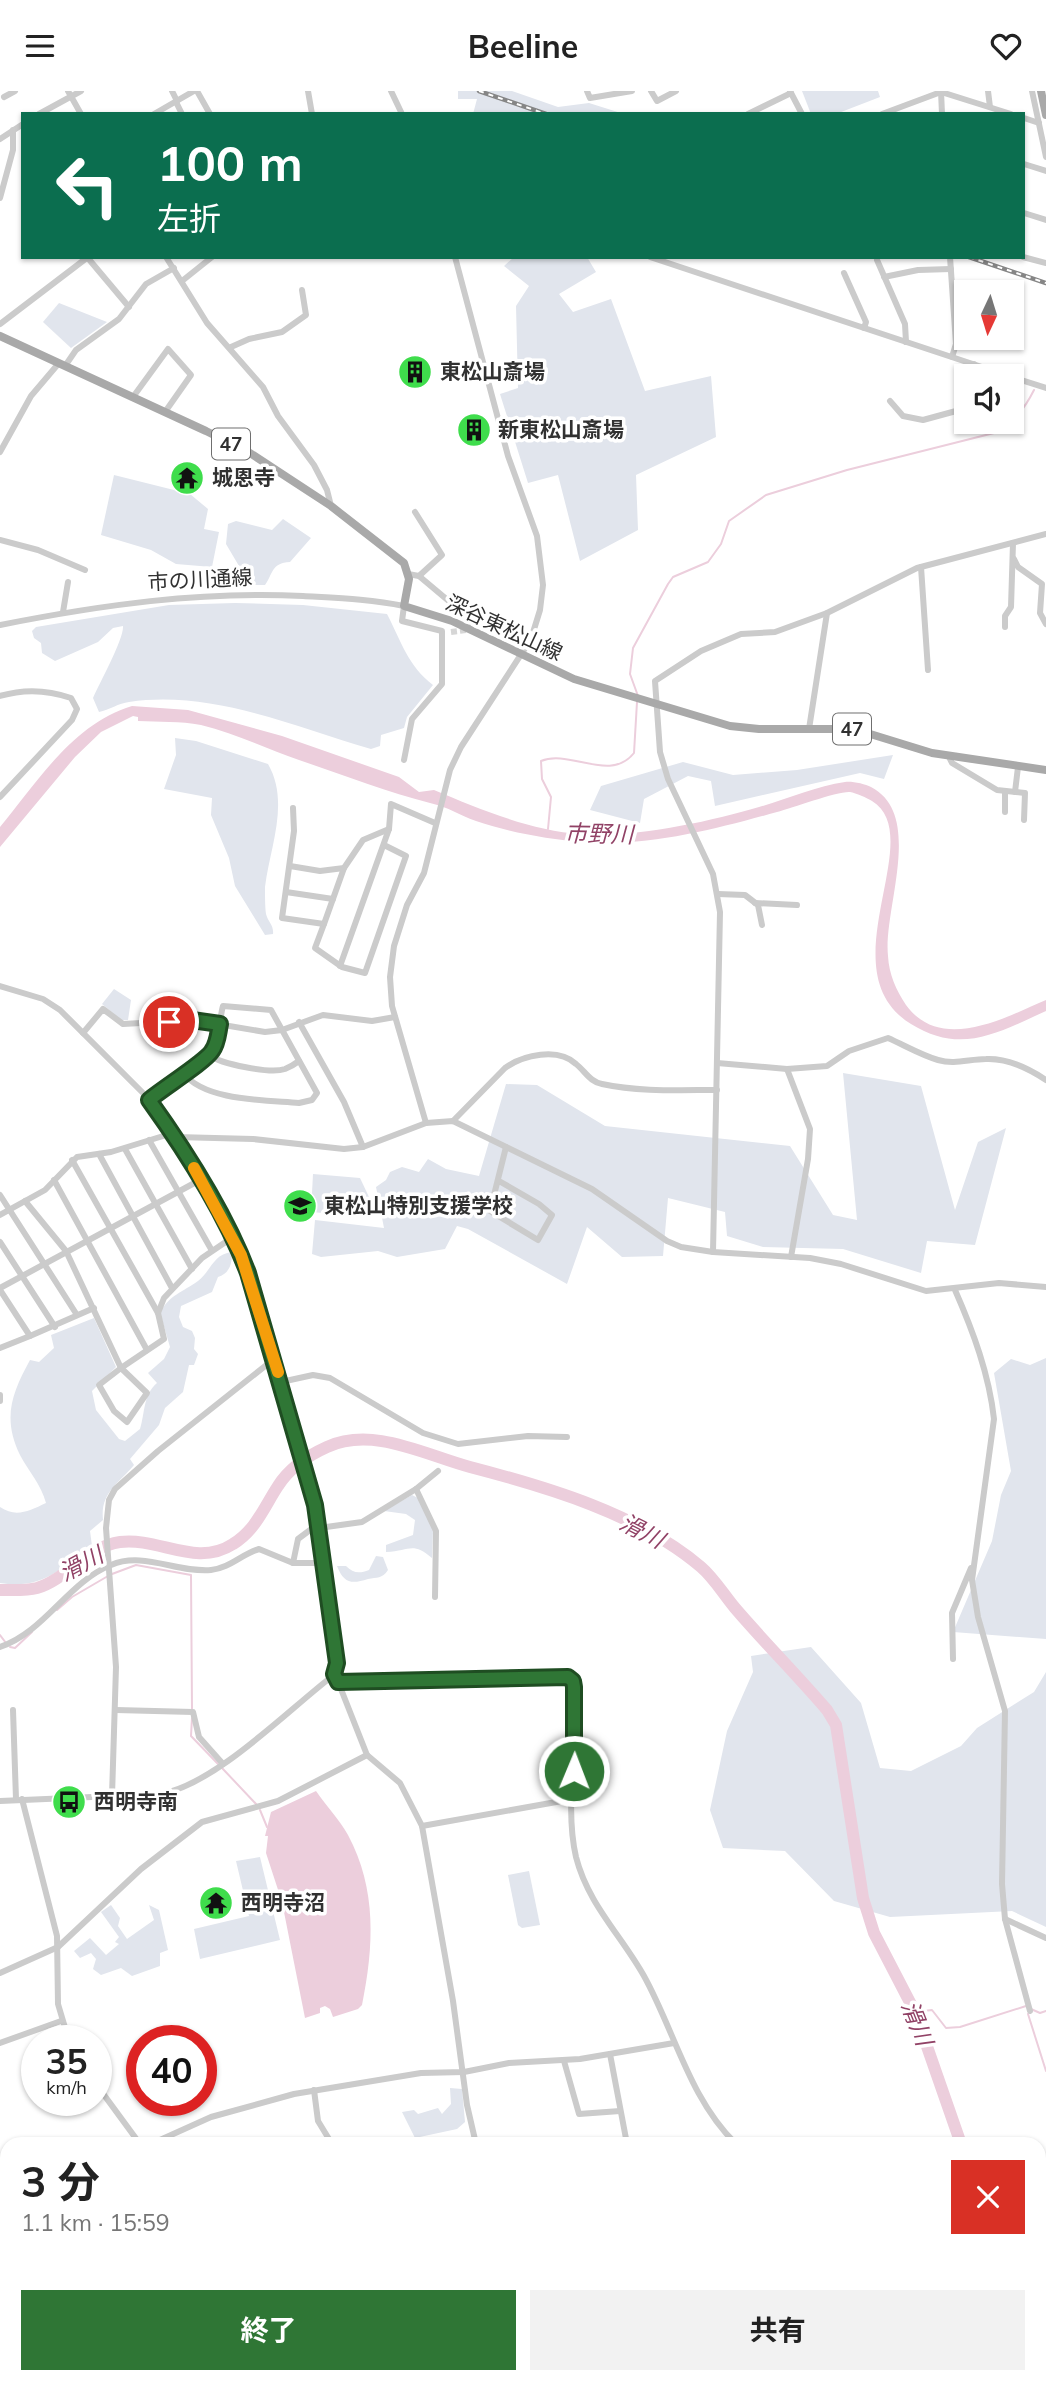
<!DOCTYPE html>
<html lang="ja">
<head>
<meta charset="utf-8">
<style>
  body { margin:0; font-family:Mulish,"Noto Sans JP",sans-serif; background:#f2f2f2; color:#222; height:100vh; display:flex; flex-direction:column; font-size:26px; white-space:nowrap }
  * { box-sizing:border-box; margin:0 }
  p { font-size:23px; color:#767676 }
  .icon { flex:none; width:38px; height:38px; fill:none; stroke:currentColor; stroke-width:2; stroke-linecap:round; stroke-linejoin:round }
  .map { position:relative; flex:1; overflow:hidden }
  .drawer { position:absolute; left:0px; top:2046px; width:1046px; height:247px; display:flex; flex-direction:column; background:#fff; border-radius:21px 21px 0 0; box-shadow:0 2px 5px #0004 }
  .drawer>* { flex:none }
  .guide { position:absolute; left:21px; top:21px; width:1004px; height:147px; border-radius:0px; box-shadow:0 2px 5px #0004; background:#0b6e4f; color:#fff; overflow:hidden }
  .needle { width:46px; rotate:184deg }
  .buttons { position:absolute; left:954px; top:189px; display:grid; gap:14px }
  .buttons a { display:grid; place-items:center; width:70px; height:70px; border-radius:0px; background:#fff; box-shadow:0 2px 5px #0004; font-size:35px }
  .speed { position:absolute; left:21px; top:1934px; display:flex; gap:14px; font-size:35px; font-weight:700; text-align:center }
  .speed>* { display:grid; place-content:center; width:91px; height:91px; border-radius:50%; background:#fff; box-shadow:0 2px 5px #0004; line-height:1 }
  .speed small { font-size:18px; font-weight:400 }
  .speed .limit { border:10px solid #d22; background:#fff; color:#111 }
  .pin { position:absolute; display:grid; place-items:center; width:60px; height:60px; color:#fff; margin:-30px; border:4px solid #fff; border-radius:50%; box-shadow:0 2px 7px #0007 }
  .me { position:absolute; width:77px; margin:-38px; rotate:1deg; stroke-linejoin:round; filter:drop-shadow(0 0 5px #0008) }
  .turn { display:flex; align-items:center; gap:24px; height:147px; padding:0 21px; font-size:32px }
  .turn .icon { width:91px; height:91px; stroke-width:2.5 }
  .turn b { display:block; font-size:49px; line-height:60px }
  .round { display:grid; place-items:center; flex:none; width:74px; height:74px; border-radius:0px; background:#f2f2f2 }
  .summary { display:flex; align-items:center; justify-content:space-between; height:119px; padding:0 21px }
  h1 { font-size:42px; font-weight:700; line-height:52px }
  .action { display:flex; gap:14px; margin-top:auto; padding:14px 21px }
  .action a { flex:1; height:80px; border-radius:0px; background:#2f7635; color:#fff; font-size:28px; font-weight:700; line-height:80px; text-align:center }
  .action a+a { background:#f2f2f2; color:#222 }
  header { display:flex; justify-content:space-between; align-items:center; height:91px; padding:0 21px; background:#fff; font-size:32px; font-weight:700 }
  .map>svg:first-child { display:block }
  .green { fill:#e1e5ed }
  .water { fill:#eccedc }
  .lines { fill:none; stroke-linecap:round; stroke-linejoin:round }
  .stream { stroke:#eccedc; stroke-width:2 }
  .river { stroke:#eccedc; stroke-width:12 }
  .minor-tunnel { stroke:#d6d6d6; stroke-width:6; stroke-dasharray:6 3; stroke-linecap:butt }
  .minor { stroke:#cbcbcb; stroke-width:6 }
  .major { stroke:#a9a9a9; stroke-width:8 }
  .rail-casing { stroke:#868686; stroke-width:4.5 }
  .rail { stroke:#fff; stroke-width:2; stroke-dasharray:5; stroke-linecap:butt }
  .route-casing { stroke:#1f4d22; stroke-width:18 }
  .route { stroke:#2f7635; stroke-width:12 }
  .slow { stroke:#f59e0b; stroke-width:12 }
  .labels { text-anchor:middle; stroke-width:7; stroke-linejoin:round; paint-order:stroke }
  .shield { fill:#fff; stroke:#6f6f6f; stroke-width:2 }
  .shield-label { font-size:19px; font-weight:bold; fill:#313131 }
  .poi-label { font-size:21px; font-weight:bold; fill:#313131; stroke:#fff; text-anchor:start }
  .street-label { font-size:21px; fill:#313131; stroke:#fff }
  .water-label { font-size:23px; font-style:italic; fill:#914266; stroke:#fff }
</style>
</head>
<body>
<header><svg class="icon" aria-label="menu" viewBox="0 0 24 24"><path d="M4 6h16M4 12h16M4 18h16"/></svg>Beeline<svg class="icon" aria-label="heart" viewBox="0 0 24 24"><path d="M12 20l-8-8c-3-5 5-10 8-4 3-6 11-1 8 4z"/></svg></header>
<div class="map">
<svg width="1046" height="2292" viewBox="0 0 1046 2292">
  <rect width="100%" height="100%" fill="#fff"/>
  <g class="green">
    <path d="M458,0H512L558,16L589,12L624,23H473L477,8H458Z"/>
    <path d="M802,0H878L880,6L836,23H811Z"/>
    <path d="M514,166H587L596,181L559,203L573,221L611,208L645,300L711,285L716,346L636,384L638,439L580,470L558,384L528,392L500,303L518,297L516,215L529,195L504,175Z"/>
    <path d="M59,212L107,231L71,257L43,231Z"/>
    <path d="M114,384L190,403L208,418L204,438L219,441L212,476L176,473L151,459L101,444Z"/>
    <path d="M283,428L311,447L290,471C271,472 273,483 265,494H235V477L239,475L226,453L228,433L236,430L272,439Z"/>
    <path d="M235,512L303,514L387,523C401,550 408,575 433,594L407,626L404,637L381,644L380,655L371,658C293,635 212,599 129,611C119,612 109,619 99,621L93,607C100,591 124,548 123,535L113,537L98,551L55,570L42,562L41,552L34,547L32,540L36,536L169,514Z"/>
    <path d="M175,647L196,650L268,673C290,711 270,756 265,796C265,803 265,816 266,823C268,831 274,834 273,843L265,844L235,795L229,767L211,724L212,707L164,698L176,664Z"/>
    <path d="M893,664L884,688L860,682L715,715L711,690L688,685L644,708L640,732L590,719L601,695L683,671L733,684L797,679Z"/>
    <path d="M114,898L131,909L128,929H121L102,913Z"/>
    <path d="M843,982L921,995L955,1119L978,1051L1006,1037L975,1154L927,1150L921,1182L843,1158L763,1156L727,1145L725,1121L668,1107L663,1165L622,1166L587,1136L567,1193L468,1138L457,1135L445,1158L397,1166L378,1160L321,1166L312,1163L315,1129L384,1137L376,1096L386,1089L390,1081L402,1076L419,1081L428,1068L446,1078L479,1085L506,993L537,994L605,1035L790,1055L833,1124L857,1129Z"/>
    <path d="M313,1083L360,1087L369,1106L366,1116L359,1125L311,1121Z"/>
    <path d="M232,1161C232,1173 230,1182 218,1186L212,1201L181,1215L179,1226L183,1236L192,1240L195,1247L194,1258L198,1263L194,1274H189L183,1301L165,1317L159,1334L130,1368L134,1374C118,1393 100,1402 103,1429L90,1440L92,1455C61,1477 43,1499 0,1492V1416C16,1427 29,1420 46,1412C41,1393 29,1381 20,1364C2,1327 12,1302 30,1269L39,1271L54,1257L51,1244L94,1227L116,1276L92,1300L96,1319L119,1348L125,1350L140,1338C145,1322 143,1304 157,1292L148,1282L164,1268L170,1256L160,1222C169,1204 183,1201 198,1190C211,1180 213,1163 232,1161Z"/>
    <path d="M1046,1267V1548L953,1541L992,1450L1001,1404L1011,1380L994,1282L1011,1268L1030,1274Z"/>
    <path d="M412,1404L418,1407L433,1439L432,1467C412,1450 410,1460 386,1461V1454L413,1444L415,1429L406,1423L384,1420Z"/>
    <path d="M376,1465L383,1466L388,1479C382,1488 377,1486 368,1488C352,1493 344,1493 337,1475H346C353,1482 359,1483 369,1479Z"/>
    <path d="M811,1556L861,1612L880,1677L911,1680L961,1655L977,1637L1034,1601L1046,1581V1836L1012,1820L890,1826L834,1810L785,1760L723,1757L710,1719L727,1640L753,1581L751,1565Z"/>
    <path d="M260,1766L280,1849L200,1868L194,1838L249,1825L236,1770Z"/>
    <path d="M529,1780L540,1834L522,1837L518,1834L508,1784Z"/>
    <path d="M111,1814L120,1827L118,1835L127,1848L154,1829L149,1814L159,1819L168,1859L160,1862V1875L132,1885L121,1877L101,1884L93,1878L96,1868L91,1862L80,1867L74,1860L90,1847L106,1864L119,1853L115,1851L119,1846L101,1821Z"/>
    <path d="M450,1997L462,1998L465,2031L457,2038L415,2047L402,2021L414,2019L418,2023L438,2017L442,2023L451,2013Z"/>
    <path d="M487,2286H637V2292H488Z"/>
    <path d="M712,2286H954L955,2292H712Z"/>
  </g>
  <g class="water">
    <path d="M132,615L188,619L282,645L399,686L419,701L434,699C479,718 532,740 581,743C634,747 708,731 759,716C787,708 817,695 845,691C852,690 865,693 871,696C925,724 883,818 888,865C889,883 896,899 906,914C941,962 1004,927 1046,909V920C997,942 961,964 911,933C825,880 930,746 872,710C867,707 856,702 850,701C838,700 792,717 777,721C716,738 649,756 584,751C547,748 512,742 476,730C459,724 448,716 430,712C387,701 343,684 299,669C267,658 234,642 201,634C180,630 159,631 138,630V626L133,625L101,641L75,666L0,756V736C37,691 74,632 132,615Z"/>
    <path d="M316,1700C326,1715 340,1729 348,1744C377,1798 374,1856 362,1914L358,1918L333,1926L330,1918L325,1915L320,1917V1922L305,1927L282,1811L266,1762L268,1745H265L271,1721Z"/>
  </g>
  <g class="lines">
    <g class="stream">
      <path d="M638,605L630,583L633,557L668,493L673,486L708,471L721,453L729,430L766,404L847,379L994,342C1013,332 1024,319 1034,299"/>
      <path d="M548,738L551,706L542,688L541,670C570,658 610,692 634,662L637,611"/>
      <path d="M112,1483L136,1474L191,1484L192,1618"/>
      <path d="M57,1519L72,1506L108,1485"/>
      <path d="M0,1544L6,1552"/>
      <path d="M10,1556L15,1557L32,1541"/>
      <path d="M192,1627L191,1645L218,1673"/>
      <path d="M222,1677L257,1714"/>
      <path d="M260,1719L267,1736"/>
      <path d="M1031,1918L1040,1922L1046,1920"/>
      <path d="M915,1921L932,1919L946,1937L960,1936L1026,1915"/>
      <path d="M1028,1923L1046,1980"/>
    </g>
    <g class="river">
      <path d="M0,1499C12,1499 26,1500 37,1497C67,1488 88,1455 120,1451C159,1446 196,1477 233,1453C256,1439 264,1416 278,1395C290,1376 307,1365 327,1356C373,1335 425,1364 470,1376C547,1396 639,1423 701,1476C714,1487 724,1504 735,1517C765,1552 797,1584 827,1619L836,1634L863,1807L874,1842L915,1921L961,2053"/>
      <path d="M1040,2144L1046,2147"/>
    </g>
    <path class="minor-tunnel" d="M451,541L467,539L469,528L463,522"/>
    <g class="minor">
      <path d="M68,0L81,23"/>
      <path d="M172,0L177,10"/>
      <path d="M197,0L210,23"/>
      <path d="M308,0L312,23"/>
      <path d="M391,0L402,23"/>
      <path d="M587,0L590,7L632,0"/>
      <path d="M651,0L657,10L676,0"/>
      <path d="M790,0L802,23"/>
      <path d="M941,0L942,23"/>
      <path d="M988,0L990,16"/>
      <path d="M1032,0L1046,66"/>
      <path d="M4,6L15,0"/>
      <path d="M176,11L182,23"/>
      <path d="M39,23L81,0"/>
      <path d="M154,23L194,0"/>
      <path d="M748,23L791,2"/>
      <path d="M882,23L941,1L1011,23"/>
      <path d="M1024,27L1039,32"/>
      <path d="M0,48L23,33"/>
      <path d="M1024,73L1046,80"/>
      <path d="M0,107L13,59V39"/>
      <path d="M1024,122L1046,129"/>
      <path d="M87,166L129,216"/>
      <path d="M166,166L207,232L263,296L278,325L314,374L327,399L331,415"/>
      <path d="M650,166L1009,285"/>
      <path d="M950,166L956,253L952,266"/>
      <path d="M1023,166L1046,172"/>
      <path d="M877,169L905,233L906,251"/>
      <path d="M844,182L866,231L864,237"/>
      <path d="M884,186L918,179L951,178"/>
      <path d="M182,190L212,166"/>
      <path d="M0,233L88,166"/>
      <path d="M231,256L249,248L282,241L306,224L302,199"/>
      <path d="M65,275L76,259L119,228L146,193L174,177"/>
      <path d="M970,285L974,273"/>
      <path d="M1012,286L1046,297"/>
      <path d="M133,306L168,258L191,284L165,321"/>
      <path d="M890,310L903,325L923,329L956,320L966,298"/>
      <path d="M0,361L31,305L59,272"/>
      <path d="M415,421L442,464L419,485"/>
      <path d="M0,449L38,459L85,479"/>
      <path d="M1014,468L1018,476L1042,493L1040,522L1046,533"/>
      <path d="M921,476L928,579"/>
      <path d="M408,483L419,485L463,522"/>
      <path d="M63,521L68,491"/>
      <path d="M0,534C101,514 199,500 303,505C337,507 370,508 404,515L402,530L442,540V593L412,628L404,669"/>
      <path d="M1005,536V525L1011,516L1013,452"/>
      <path d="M0,605C23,598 48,599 71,607L77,618L72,629L0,706"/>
      <path d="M809,638L827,522"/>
      <path d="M949,666L952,672L997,699L1025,702L1024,729"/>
      <path d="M1015,701L1018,676"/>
      <path d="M293,717L294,740L282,827L324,833L315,857L342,876L365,882L406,765L384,754"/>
      <path d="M1005,721V701"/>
      <path d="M389,738L391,713L435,732"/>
      <path d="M290,775L320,780L344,777L363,749L389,738L340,875"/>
      <path d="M286,801L333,808"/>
      <path d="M718,803L745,804L758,814L762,834"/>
      <path d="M755,812L797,814"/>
      <path d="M324,833L344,777"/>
      <path d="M0,895L43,908L60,919L150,1009L176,1046L233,1146L248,1182L315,1414L337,1572L336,1580L330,1587C285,1622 215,1693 161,1703L0,1710"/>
      <path d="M299,931L344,1011L363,1056"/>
      <path d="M83,942L103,918L123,933L194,929L265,941L282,939L323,924L372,930L395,926"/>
      <path d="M209,964C221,973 270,983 285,978C290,976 295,973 299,970"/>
      <path d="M717,972L787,978L827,975L849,960L888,947C904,954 921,964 938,969C955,974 969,968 986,968C1008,967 1028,977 1046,989"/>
      <path d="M787,978L810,1038L808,1068L791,1166"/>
      <path d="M150,1009C163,998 209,968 214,958C221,945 219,928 223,915L271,919L317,1002L312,1009L299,1012C264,1009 205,1010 183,982"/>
      <path d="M453,1030L505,977C523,964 558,956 576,973C585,980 590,991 602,993C639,1001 679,999 717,999"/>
      <path d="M426,1032L392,915L390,886L394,855L407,814L424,782L450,679L461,656L531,548L540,519L543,494L537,445L508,365L455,166"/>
      <path d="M176,1046L253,1048L344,1058L363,1056L426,1032L453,1030L592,1098L667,1150L681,1156L713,1161L810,1167L841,1173L926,1200L999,1192L1046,1196"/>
      <path d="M149,1049L211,1158"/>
      <path d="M125,1058L192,1178"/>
      <path d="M99,1063L172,1197"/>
      <path d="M54,1089L147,1259"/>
      <path d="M499,1090L539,1113L552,1124L538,1149L490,1120L506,1056"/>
      <path d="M0,1104L77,1224"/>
      <path d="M25,1110L66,1160L121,1277L164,1248L158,1222L72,1069"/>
      <path d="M0,1124L45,1099L77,1066L111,1061L173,1042"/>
      <path d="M0,1151L55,1236"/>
      <path d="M713,1161L720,821L713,783L668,688L660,661L655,590L701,560L741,543L775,541L827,522L917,477L1046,443"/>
      <path d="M0,1197L200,1089"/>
      <path d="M0,1199L30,1245L94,1217"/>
      <path d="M955,1199C973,1240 989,1283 994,1328L972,1489L978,1526L1005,1620L1002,1793L1005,1828L1030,1920"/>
      <path d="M158,1222L164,1207L202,1167L233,1146"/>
      <path d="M0,1257L30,1245"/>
      <path d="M121,1277L147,1302L127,1331L114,1320L99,1294Z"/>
      <path d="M281,1291L313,1284L330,1287L423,1342L458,1353L528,1345L567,1346"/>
      <path d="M0,1304V1310"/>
      <path d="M416,1398L436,1440L435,1506"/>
      <path d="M319,1437L362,1431L416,1398L438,1380"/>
      <path d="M293,1472L298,1448L318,1433"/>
      <path d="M0,1556C45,1541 68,1491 111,1474C143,1460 177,1482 211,1479C230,1477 242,1463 259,1458L293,1472H324"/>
      <path d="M953,1568L952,1522L971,1477"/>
      <path d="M337,1588L367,1664L400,1692L422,1735L453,1910L467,2014L476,2053"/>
      <path d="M338,1591L568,1586L574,1590C581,1647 563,1709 576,1766C588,1813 621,1844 644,1885C675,1941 689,2007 736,2053"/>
      <path d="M13,1619L16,1708"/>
      <path d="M116,1619L193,1621L199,1646L223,1673"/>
      <path d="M112,1705L116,1576L106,1437L109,1409L115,1398L158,1360L274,1268"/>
      <path d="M22,1708L57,1845L58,1913L69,1950"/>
      <path d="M422,1735L573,1708"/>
      <path d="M1005,1828L1046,1847"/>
      <path d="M0,1882L58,1856L141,1778L202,1731L278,1710L367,1664"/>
      <path d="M0,1952L61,1930"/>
      <path d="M610,1963L627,2053"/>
      <path d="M564,1970L579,2023L620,2020"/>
      <path d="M96,1993L140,2053"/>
      <path d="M314,1999L318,2030L332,2053"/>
      <path d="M151,2053L211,2026L294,2003L421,1982L464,1981L509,1972L580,1968L674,1952"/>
      <path d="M0,2211L7,2216"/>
      <path d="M1040,2213L1046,2212"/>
      <path d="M0,2235L7,2236"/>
      <path d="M169,2286L170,2292"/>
      <path d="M395,2286L400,2292"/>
    </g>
    <g class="major">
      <path d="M1041,0L1046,24"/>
      <path d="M0,245L206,340L250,362L331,415L404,472L409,488L404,515L452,530L574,588L730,635L759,638H854L932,662L1046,679"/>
    </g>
    <g class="rail-casing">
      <g id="rail">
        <path d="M479,0L546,23"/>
        <path d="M969,166L1046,192"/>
      </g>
    </g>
    <use href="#rail" class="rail"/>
  </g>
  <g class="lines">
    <g class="route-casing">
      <path id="route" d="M169,931L185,928L220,933C218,942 218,952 212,960C205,971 163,997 149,1009C187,1062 225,1121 248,1182L315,1414L337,1572L334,1583L338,1591L568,1586L573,1590L574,1596V1680"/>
    </g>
    <use href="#route" class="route"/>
    <path class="slow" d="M194,1077L241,1164L278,1281"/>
  </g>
  <defs>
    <g id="building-disc" transform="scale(1.75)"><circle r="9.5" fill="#3fdd4c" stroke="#fff"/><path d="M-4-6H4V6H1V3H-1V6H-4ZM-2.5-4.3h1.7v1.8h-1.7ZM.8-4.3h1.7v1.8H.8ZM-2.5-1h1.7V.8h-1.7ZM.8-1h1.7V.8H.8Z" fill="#111"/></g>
    <g id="temple-disc" transform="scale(1.75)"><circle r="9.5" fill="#3fdd4c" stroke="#fff"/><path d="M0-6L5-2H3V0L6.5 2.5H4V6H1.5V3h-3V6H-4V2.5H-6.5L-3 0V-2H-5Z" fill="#111"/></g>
    <g id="school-disc" transform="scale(1.75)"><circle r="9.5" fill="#3fdd4c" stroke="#fff"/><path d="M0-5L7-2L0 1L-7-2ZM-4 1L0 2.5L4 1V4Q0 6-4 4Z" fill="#111"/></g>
    <g id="bus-disc" transform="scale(1.75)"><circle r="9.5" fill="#3fdd4c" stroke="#fff"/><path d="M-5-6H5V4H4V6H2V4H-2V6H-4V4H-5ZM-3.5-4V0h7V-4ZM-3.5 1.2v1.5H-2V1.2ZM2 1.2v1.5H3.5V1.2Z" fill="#111"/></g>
  </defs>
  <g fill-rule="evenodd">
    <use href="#building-disc" x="415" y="281"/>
    <use href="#building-disc" x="474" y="339"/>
    <use href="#temple-disc" x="187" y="387"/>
    <use href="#school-disc" x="300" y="1115"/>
    <use href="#bus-disc" x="69" y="1711"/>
    <use href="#temple-disc" x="216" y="1812"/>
  </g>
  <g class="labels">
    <g class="shield">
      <rect x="212" y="337.5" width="38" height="31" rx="5"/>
      <rect x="833" y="622.5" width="38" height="31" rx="5"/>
    </g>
    <g class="shield-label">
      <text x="231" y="360">47</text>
      <text x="852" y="645">47</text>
    </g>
    <g class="poi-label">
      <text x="440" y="288">東松山斎場</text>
      <text x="498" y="346">新東松山斎場</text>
      <text x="212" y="394">城恩寺</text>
      <text x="324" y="1122">東松山特別支援学校</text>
      <text x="94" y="1718">西明寺南</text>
      <text x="241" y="1819">西明寺沼</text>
    </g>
    <g class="street-label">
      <text transform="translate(200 489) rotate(-3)" y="7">市の川通線</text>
      <text transform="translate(504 537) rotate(25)" y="7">深谷東松山線</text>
    </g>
    <g class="water-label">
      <text transform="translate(599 743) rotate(1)" y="8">市野川</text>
      <text transform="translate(642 1440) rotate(27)" y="8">滑川</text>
      <text transform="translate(81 1473) rotate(-28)" y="8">滑川</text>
      <text transform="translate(917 1932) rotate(68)" y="8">滑川</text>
    </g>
  </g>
</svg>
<div class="buttons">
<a><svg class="needle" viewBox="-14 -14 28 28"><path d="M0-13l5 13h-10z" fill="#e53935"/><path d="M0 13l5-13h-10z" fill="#767676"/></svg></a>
<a><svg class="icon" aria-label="sound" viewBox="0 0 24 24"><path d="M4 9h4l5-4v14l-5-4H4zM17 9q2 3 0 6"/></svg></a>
</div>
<div class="speed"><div>35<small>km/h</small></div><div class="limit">40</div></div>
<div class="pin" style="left:169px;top:931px;background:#d93025"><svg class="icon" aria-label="arrive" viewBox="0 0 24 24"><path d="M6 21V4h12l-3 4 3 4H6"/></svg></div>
<svg class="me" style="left:574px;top:1680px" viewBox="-20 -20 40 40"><circle r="17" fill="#2f7635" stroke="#fff" stroke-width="3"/><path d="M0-11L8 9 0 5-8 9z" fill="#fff"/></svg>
<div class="guide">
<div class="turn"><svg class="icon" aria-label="left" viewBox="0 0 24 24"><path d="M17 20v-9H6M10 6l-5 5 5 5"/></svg><div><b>100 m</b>左折</div></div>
</div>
<section class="drawer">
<div class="summary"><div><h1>3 分</h1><p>1.1 km · 15:59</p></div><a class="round" style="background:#d93025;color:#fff"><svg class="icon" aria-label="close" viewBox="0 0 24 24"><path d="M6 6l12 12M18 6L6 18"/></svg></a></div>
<div class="action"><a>終了</a><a>共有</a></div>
</section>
</div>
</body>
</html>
